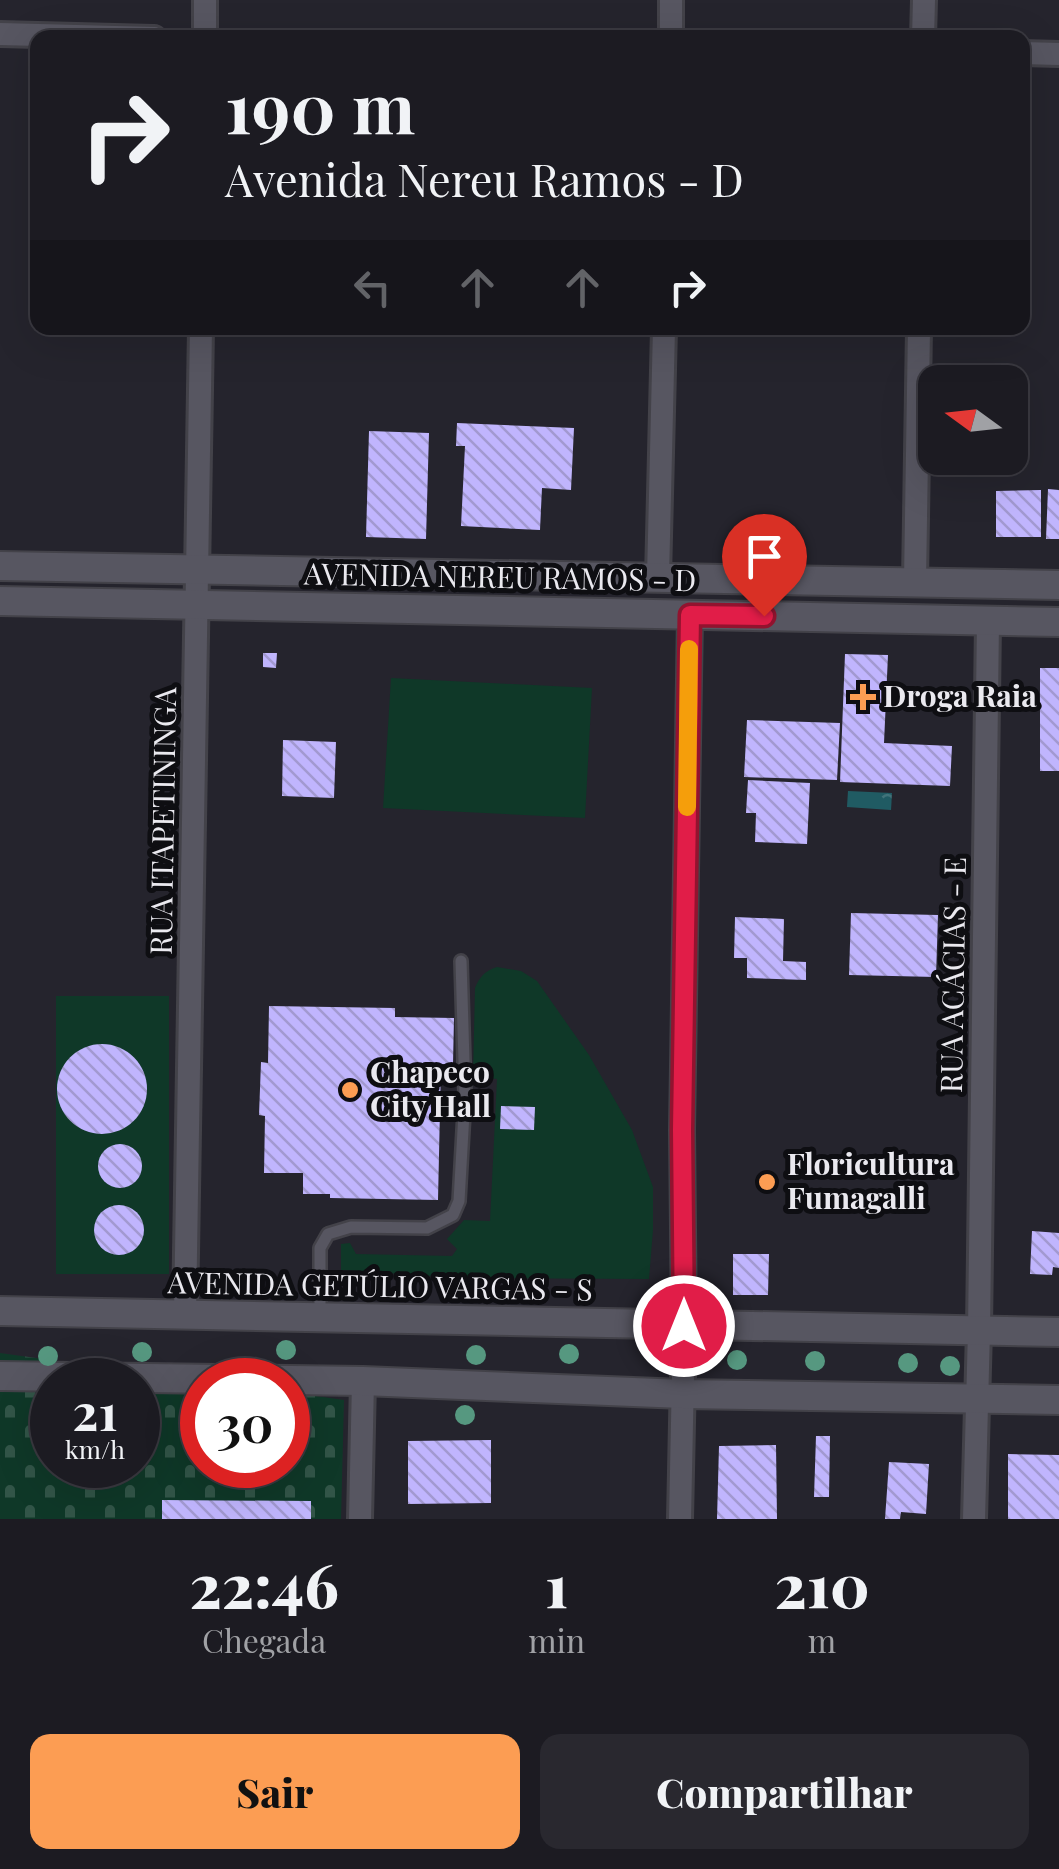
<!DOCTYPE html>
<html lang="pt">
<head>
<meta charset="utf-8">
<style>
  body { margin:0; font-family:"Playfair Display",serif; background:#29282f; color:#f1f3f6; height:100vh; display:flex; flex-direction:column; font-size:38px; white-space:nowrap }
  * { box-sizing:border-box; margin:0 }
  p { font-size:32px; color:#a0a1a5 }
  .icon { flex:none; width:55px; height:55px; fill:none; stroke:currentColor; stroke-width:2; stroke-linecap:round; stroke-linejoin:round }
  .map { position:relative; height:1519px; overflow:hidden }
  .panel { display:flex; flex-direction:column; background:#1c1b22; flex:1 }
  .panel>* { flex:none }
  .top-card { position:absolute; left:30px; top:30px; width:1000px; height:305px; border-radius:20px; box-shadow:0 10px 40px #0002,0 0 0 2px #3a3940; background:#1c1b22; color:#f1f3f6; overflow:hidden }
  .needle { width:65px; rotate:285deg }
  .tools { position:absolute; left:918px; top:365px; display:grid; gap:20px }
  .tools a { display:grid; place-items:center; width:110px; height:110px; border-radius:20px; background:#1c1b22; box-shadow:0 10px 40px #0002,0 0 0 2px #3a3940; font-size:50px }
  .speed { position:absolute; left:30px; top:1358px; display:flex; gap:20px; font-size:50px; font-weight:700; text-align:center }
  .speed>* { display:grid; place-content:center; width:130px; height:130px; border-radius:50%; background:#1c1b22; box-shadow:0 10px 40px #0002,0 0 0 2px #3a3940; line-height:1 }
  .speed small { font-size:25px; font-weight:400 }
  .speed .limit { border:15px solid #d22; background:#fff; color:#111 }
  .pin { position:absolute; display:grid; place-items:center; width:85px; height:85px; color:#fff; margin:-102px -42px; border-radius:50% 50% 50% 0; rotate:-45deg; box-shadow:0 0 10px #0007 }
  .pin .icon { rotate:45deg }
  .me { position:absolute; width:110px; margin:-55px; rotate:0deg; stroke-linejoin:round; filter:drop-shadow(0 0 8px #0008) }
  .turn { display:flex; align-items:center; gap:35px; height:210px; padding:0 30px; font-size:45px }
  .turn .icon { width:130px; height:130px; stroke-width:2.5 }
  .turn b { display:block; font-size:70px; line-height:85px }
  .lanes { display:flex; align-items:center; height:95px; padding:0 30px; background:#0003; justify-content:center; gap:50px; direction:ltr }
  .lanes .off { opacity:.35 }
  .eta { display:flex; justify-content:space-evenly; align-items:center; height:170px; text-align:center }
  .eta b { font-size:60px; font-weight:800; line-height:70px }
  .action { display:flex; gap:20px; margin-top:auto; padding:20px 30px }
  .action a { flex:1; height:115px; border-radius:20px; background:#fc9d53; color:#111; font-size:40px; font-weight:800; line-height:115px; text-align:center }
  .action a+a { background:#29282f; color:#f1f3f6 }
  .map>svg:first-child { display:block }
  .grass { fill:#0f3828 }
  .cemetery { fill:url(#cemetery-stones); fill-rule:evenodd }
  .water { fill:url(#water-ripples) }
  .building { fill:url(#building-back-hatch) }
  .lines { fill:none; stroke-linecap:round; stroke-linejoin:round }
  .service-casing { stroke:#434249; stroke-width:16 }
  .minor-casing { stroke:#434249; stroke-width:28 }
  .tertiary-casing { stroke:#434249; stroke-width:32 }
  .service { stroke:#575661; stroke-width:11 }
  .minor { stroke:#575661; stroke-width:22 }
  .tertiary { stroke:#575661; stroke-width:28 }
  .tree { fill:#569880 }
  .route-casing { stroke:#92132f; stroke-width:25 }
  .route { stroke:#e11d48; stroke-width:18 }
  .slow { stroke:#f59e0b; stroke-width:18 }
  .poi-dot { fill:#fc9d53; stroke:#0e0e12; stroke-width:4 }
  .labels { text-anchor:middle; stroke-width:10; stroke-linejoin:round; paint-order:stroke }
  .street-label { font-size:30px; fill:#eae9ef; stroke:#0e0e12 }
  .poi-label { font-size:30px; font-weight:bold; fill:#eae9ef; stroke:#0e0e12; text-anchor:start }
</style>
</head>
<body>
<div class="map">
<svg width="1059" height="1519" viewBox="0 0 1059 1519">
  <defs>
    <pattern id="cemetery-stones" width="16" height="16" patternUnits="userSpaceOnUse" patternTransform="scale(2.5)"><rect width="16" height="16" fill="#0f3828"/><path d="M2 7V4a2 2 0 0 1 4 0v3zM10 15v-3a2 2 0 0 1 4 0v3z" fill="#325548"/></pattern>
    <pattern id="water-ripples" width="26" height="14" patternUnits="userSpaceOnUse" patternTransform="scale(2.5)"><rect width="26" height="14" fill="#205b63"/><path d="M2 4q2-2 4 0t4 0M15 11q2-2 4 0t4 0" fill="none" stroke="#41737a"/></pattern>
    <pattern id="building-back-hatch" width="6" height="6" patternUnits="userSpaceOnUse" patternTransform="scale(2.5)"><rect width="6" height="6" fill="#c0b5fd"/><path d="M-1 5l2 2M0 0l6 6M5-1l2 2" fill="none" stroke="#a299d0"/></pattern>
  </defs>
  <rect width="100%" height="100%" fill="#25242d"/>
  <g class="grass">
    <path d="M391,678L592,688L585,818L383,808Z"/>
    <path d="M497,967L521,971L537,981L589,1055L632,1130L653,1187V1230L649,1279L460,1278L341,1270V1244L350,1243L356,1254L452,1256L457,1249L447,1239L464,1220L490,1221L497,1079L473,1076L475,988C480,976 485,971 497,967Z"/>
    <rect x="56" y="996" width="113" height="278"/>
  </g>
  <path class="cemetery" d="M0,1353L202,1381V1465H288V1392L344,1400L341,1519H0ZM52,1380H138V1465H52Z"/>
  <path class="water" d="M848,791L892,793L891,810L847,807Z"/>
  <g class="building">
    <path d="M457,423L574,428L571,490L542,488L540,530L461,526L465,446H456Z"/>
    <path d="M369,431L429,433L426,539L366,537Z"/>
    <path d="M1048,489L1059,490V539H1046Z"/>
    <path d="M1041,490V537H996V491Z"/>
    <path d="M263,653H277L276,668L263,667Z"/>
    <path d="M845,654L888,655L884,743L952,746L950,786L840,782Z"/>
    <rect x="1040" y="668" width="19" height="103"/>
    <path d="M747,720L840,723L837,780L744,777Z"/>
    <path d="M283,740L336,742L334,798L282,796Z"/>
    <path d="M748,780L810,783L807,844L755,842L756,813H746Z"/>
    <path d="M851,913L938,915L936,977L849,975Z"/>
    <path d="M735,917L784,919L783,961L806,962V980L747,978V958H734Z"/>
    <path d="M269,1006L395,1008V1017L454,1018L453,1064H441L438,1200L330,1198V1194H303V1173H264L265,1116L259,1115L261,1062L268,1063Z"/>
    <circle cx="102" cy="1089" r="45"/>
    <path d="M501,1106L535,1107L534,1130L500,1129Z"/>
    <circle cx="120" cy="1166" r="22"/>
    <circle cx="119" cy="1230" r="25"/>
    <path d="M1032,1231L1059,1233V1268L1053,1267L1052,1275L1030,1274Z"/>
    <path d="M733,1254H769L768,1295H733Z"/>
    <path d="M816,1436H830L829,1497H814Z"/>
    <path d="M491,1440V1503L408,1504V1441Z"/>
    <path d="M776,1445L777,1519H717L719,1446Z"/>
    <path d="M1008,1454L1059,1455V1519H1008Z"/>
    <path d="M889,1462L929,1464L926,1514L901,1512L900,1519H885Z"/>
    <path d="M162,1500L311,1501V1519H162Z"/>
  </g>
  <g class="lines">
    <g class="service-casing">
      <path id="service" d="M320,1317V1248L328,1234L351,1227L427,1228L453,1215L459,1201L465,1095L461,961"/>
    </g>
    <g class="minor-casing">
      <g id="minor">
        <path d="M671,0V38"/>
        <path d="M0,34L154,38"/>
        <path d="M205,38V0"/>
        <path d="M923,38L924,0"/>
        <path d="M1022,53L1059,54"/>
        <path d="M658,578L664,328"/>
        <path d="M915,581L919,328"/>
        <path d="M185,1315L201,328"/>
        <path d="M360,1519L363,1381"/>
        <path d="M680,1519L684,1327L682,1130L690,615"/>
        <path d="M974,1519L979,1330L988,621"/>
      </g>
    </g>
    <g class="tertiary-casing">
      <g id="tertiary">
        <path d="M0,566L1059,585"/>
        <path d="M0,601L1059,622"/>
        <path d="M0,1311L1059,1332"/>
        <path d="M0,1376L363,1381L683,1394L1059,1400"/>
      </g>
    </g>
    <use href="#service" class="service"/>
    <use href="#minor" class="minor"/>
    <use href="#tertiary" class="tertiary"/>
  </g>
  <g class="tree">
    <circle cx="947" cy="1084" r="10"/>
    <circle cx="286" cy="1350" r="10"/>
    <circle cx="142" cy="1352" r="10"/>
    <circle cx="569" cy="1354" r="10"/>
    <circle cx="476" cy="1355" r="10"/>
    <circle cx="48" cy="1356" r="10"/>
    <circle cx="737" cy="1360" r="10"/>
    <circle cx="815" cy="1361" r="10"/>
    <circle cx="908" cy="1363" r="10"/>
    <circle cx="950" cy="1366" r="10"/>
    <circle cx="465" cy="1415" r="10"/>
  </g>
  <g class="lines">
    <g class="route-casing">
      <path id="route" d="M684,1326L682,1130L690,615L764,616"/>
    </g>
    <use href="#route" class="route"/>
    <path class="slow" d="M687,807L689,649"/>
  </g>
  <g class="poi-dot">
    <path d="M858 682h10v10h10v10h-10v10h-10v-10h-10v-10h10z"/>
    <circle cx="350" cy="1090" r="10"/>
    <circle cx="767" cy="1182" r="10"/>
  </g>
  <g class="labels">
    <g class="street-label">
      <text transform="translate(500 578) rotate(1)" y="10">AVENIDA NEREU RAMOS - D</text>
      <text transform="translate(164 821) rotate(-89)" y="10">RUA ITAPETININGA</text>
      <text transform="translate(954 975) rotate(-89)" y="10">RUA ACÁCIAS - E</text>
      <text transform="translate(380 1287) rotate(1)" y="10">AVENIDA GETÚLIO VARGAS - S</text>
    </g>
    <g class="poi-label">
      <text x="883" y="707">Droga Raia</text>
      <text x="370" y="1083">Chapeco<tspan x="370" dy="34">City Hall</tspan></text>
      <text x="787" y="1175">Floricultura<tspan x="787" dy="34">Fumagalli</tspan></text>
    </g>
  </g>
</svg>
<div class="tools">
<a><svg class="needle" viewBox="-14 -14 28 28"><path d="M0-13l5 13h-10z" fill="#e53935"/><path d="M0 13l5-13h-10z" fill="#a0a1a5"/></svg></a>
</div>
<div class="speed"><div>21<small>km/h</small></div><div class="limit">30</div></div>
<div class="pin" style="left:764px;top:616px;background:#d93025"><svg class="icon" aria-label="arrive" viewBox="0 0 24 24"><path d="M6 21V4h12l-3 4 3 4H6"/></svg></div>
<svg class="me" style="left:684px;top:1326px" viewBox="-20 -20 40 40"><circle r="17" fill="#e11d48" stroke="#fff" stroke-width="3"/><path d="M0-11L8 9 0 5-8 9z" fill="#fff"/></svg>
<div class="top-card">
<div class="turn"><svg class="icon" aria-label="right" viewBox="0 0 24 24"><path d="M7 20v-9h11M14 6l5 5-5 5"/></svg><div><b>190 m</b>Avenida Nereu Ramos - D</div></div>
<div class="lanes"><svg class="icon off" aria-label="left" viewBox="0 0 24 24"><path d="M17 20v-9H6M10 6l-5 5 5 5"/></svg><svg class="icon off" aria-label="ahead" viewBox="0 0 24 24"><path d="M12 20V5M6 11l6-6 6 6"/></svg><svg class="icon off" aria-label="ahead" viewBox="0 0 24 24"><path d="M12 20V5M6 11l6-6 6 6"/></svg><svg class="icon" aria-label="right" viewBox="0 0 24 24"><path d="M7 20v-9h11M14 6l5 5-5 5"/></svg></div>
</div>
</div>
<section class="panel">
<div class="eta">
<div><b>22:46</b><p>Chegada</p></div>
<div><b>1</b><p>min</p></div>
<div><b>210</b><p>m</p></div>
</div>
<div class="action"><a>Sair</a><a>Compartilhar</a></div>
</section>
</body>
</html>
